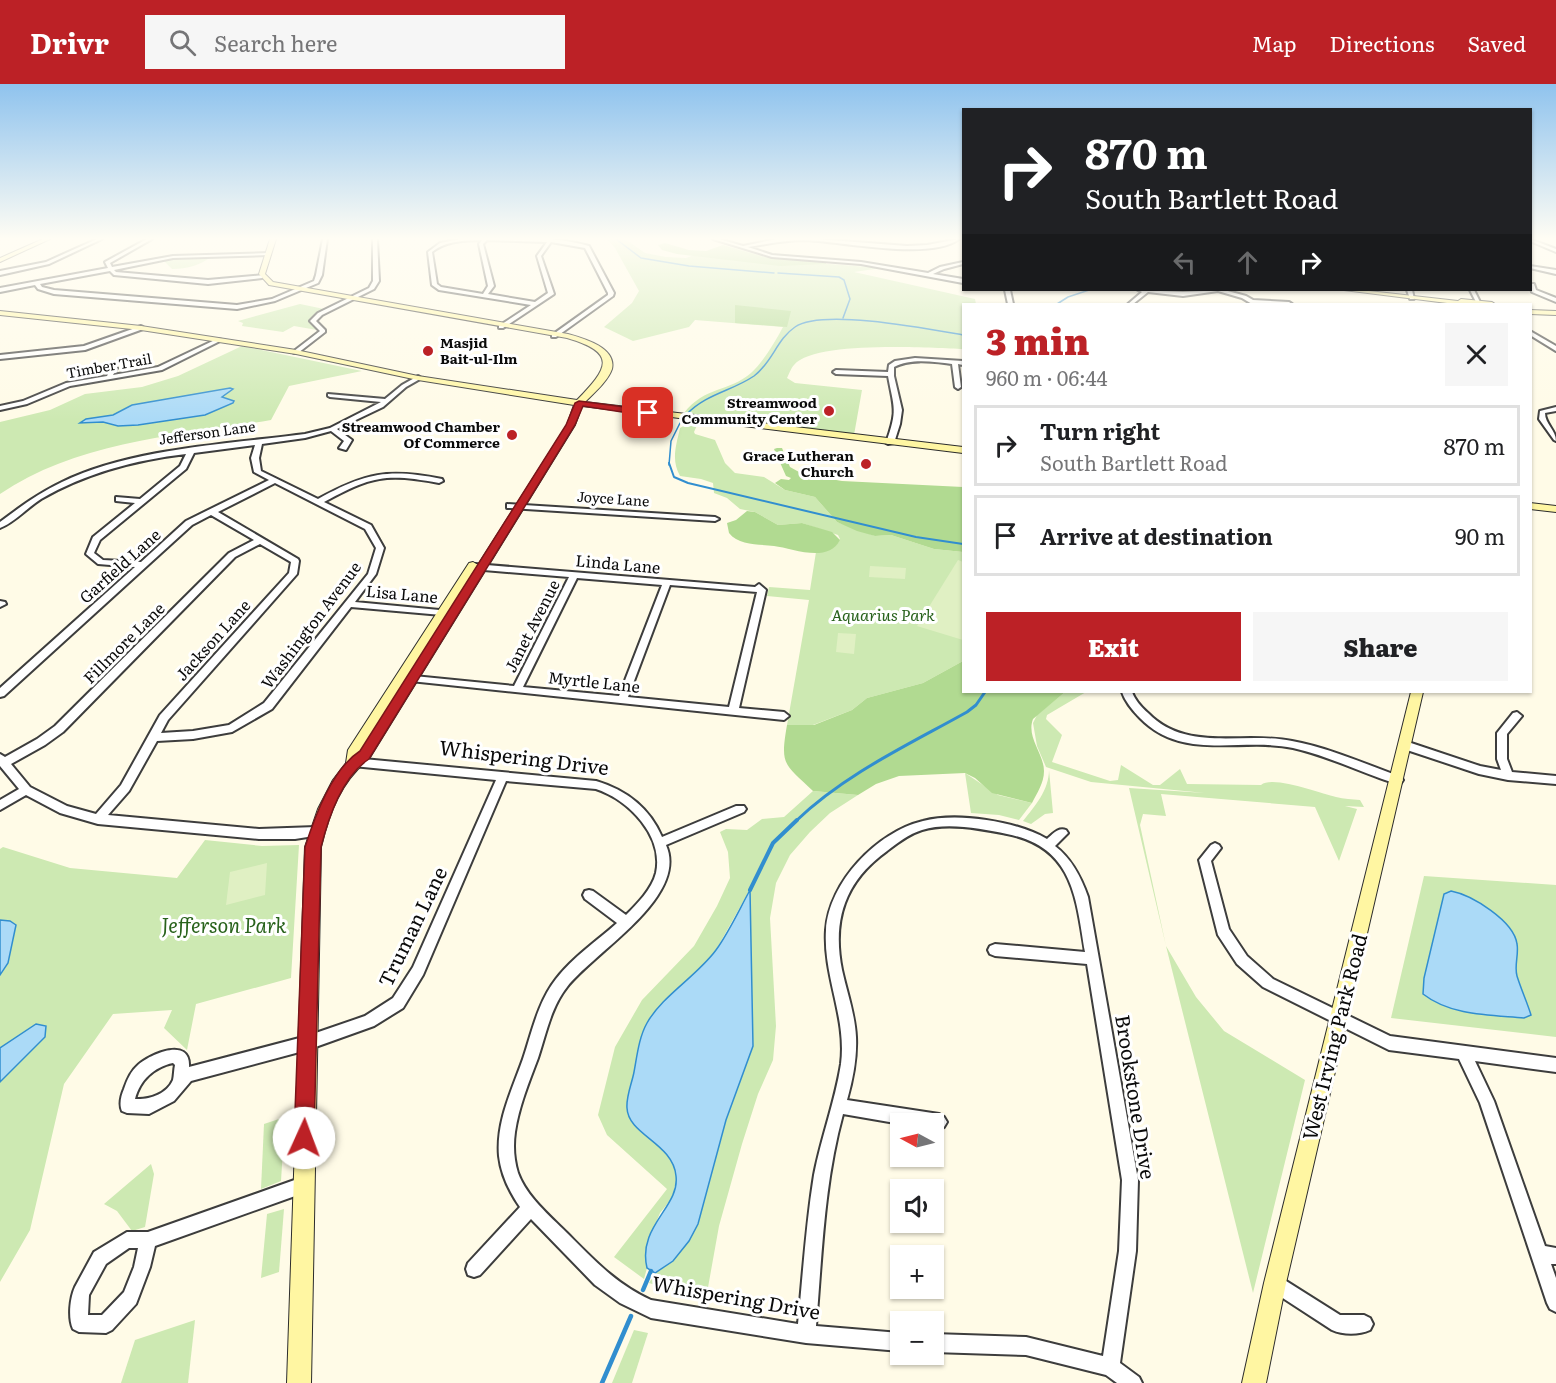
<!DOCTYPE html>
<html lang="en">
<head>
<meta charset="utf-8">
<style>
  body { margin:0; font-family:Literata,serif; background:#f6f6f6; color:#202124; height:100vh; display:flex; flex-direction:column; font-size:22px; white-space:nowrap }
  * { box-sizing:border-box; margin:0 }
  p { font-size:20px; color:#757577 }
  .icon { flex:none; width:33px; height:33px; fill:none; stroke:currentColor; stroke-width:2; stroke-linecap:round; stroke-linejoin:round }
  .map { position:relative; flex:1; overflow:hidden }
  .panel { position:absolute; left:962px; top:219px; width:570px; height:390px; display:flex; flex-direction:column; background:#fff; border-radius:0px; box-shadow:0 2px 4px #0004 }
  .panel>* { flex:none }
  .guide { position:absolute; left:962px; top:24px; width:570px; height:183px; border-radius:0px; box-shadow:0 2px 4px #0004; background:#202124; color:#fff; overflow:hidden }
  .needle { width:39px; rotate:277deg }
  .controls { position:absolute; left:890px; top:1029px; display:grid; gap:12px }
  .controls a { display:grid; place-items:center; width:54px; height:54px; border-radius:0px; background:#fff; box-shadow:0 2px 4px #0004; font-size:30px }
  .pin { position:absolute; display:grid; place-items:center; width:51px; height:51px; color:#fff; margin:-26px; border-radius:12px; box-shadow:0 3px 9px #0006 }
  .me { position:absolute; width:66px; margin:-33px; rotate:2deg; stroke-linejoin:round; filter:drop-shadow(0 0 4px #0008) }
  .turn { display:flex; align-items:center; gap:21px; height:126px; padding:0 24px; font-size:27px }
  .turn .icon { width:78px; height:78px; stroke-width:2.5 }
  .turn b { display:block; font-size:42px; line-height:51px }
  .lanes { display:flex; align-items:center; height:57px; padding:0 24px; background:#0003; justify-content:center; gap:30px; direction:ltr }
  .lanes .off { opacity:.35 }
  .round { display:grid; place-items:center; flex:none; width:63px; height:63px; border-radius:0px; background:#f6f6f6 }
  .summary { display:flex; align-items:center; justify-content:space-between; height:102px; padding:0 24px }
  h1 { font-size:36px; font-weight:800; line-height:45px; color:#bc2126 }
  .primary-button { display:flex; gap:12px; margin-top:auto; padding:12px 24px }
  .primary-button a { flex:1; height:69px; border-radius:0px; background:#bc2126; color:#fff; font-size:24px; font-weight:800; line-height:69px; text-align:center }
  .primary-button a+a { background:#f6f6f6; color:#202124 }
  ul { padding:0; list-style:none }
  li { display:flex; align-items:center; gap:18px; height:81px; margin:0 12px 9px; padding:0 12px; border:3px solid #e0e0e0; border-radius:0px }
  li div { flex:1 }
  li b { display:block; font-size:22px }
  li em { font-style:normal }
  header { display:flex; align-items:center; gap:36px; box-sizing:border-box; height:84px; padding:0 30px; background:#bc2126; color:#fff }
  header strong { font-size:28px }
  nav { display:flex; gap:33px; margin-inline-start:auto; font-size:21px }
  .search { width:420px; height:54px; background:#f6f6f6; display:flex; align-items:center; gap:15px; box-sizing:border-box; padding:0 21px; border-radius:0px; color:#757577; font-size:22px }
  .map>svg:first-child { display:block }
  .green { fill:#cde9b2 }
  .forest { fill:#b1da91 }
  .pitch { fill:#e0f0c3 }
  .water { fill:#abdaf7; stroke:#318ecf; stroke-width:1.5 }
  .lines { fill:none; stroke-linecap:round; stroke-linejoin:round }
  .stream-far4 { stroke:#318ecf; stroke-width:1.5 }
  .stream-far3 { stroke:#318ecf; stroke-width:2 }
  .stream-far2 { stroke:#318ecf; stroke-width:3 }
  .stream-far1 { stroke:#318ecf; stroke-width:4 }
  .stream { stroke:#318ecf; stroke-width:4.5 }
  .street-casing { stroke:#3d3d3d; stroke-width:4 }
  .secondary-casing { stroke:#2c2c2c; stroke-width:2 }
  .street { fill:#fff; fill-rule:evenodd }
  .secondary { fill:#fff6a2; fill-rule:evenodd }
  .route { fill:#bc2126; stroke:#7a1519; stroke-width:1.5 }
  .poi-dot { fill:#bc2126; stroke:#fff; stroke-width:2 }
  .labels { text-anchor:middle; stroke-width:6; stroke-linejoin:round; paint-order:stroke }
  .far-poi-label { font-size:14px; font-weight:bold; fill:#0a0a0a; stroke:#fff; text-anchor:end }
  .far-street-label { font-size:14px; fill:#0a0a0a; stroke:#fff }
  .street-label { font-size:16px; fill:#0a0a0a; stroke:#fff }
  .park-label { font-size:16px; font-style:italic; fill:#28621b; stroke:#fff }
  .near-street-label { font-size:20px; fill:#0a0a0a; stroke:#fff }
  .near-park-label { font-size:20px; font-style:italic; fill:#28621b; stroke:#fff }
</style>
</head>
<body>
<header>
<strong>Drivr</strong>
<div class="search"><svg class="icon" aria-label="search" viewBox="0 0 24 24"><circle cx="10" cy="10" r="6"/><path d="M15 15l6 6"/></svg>Search here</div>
<nav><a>Map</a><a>Directions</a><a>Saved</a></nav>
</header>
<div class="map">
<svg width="1556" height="1299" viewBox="0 0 1556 1299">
  <rect width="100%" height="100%" fill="#fffbe7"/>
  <g class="green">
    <path d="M607,155H625L645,169L666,173L686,174L723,161L778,176L881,184L854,188L975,215L976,220H963V265C930,264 815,256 794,281C791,284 789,290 787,294L795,299L862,306L854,351L684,329C705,302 729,308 751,289C763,278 775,258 783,243L695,236L689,243L633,257L604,243L632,219L639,207L615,164Z"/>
    <path d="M200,172L211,173C200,181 188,185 172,185L163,176Z"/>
    <path d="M300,220L324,225L309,236L317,246L294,242L283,248L242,242L243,239L238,237Z"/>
    <path d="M242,262L362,287L289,302L271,336C181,351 77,357 0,410V338L50,326L85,310L142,303L178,292Z"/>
    <path d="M689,339H698L694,348L695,350L715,356L725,379L735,389L764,393L785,406L815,413L837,438L875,452L891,451L934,465L963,468V577L923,599L867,614L852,626L813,641H787L809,516L767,512L769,503L810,506L816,468C825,467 836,465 840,455L838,451L802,439L778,441L755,428L740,425L727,414L714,409L713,399L701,395L680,392C671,376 676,362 680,344Z"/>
    <path d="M1065,608H1086L1047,631L1046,635L1062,651L1052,678L1110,697L1118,696L1121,681L1153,701H1160L1180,685L1187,700L1261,701C1274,691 1320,710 1336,713C1344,715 1352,715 1360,716L1364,723L1345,722L1357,725L1339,777L1315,723L1161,710L1166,732L1143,730L1140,741L1166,862L1196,913L1224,947L1305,996L1253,1209L1166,862L1129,704L1205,709L1091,698L1046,683L1037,662L1033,639L1037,631Z"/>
    <path d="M1049,686L1053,729L1045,730L1031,740L1023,737C1035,722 1049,706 1049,686Z"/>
    <path d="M965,689L998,711L1032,719L1019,736L999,731L971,729Z"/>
    <path d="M813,707L858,711L830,729L810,748L790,771L776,799L770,834L776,942L773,976L758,1010L742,1060L719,1142L707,1209L668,1205L649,1199L655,1189L673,1177L689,1157L726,1036L753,962L749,807L716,866L641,956L627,1024L631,1037L660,1061L675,1083L677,1093L672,1114L660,1129L647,1160L645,1173L647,1184L644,1195L614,1173L667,1105L607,1051L598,1031L615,963L642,916L694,862L717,822L730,794L728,768L720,748L726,745L747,746L762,735L784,733Z"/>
    <path d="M205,756L262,762L299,761L291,894L196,920L187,966L164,944L172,926L113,930L64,1000L30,1146L0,1198V765L3,763L70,784L177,794Z"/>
    <path d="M1424,792L1556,801V953L1391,934Z"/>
    <path d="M285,1033L281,1097L261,1105L264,1040Z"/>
    <path d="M151,1080L154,1090L145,1143L132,1147L117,1127L104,1120Z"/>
    <path d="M284,1125L279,1188L261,1194L267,1130Z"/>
    <path d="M195,1236L188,1299H121L135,1256Z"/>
    <path d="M634,1246L648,1249L632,1299H612Z"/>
  </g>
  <g class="forest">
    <path d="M665,159L689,166L707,167L723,161L763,173L826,179V180L780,182L677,170L662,166L658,161Z"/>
    <path d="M735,221L791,227L787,243L735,239Z"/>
    <path d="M777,364H782L790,383L799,388L819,393L842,397L963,403V468L934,465L891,451L875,452L857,447L837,438L815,413L785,406L775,399L781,395L789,396L791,394L786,392L774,365Z"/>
    <path d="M747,427L755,428L778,441L802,439L832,448L840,456C828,480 792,464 774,462C759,460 739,462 729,449L727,439L736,436Z"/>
    <path d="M963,577V608H1065L1033,635C1026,653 1044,670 1044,687C1044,699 1037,709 1032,719L992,709L975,694L965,689L899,692L876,700L858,711L813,707C784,679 780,682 787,641H814L852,626L867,614L923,599Z"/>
  </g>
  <g class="pitch">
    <path d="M958,476L963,478V556L917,542Z"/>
    <path d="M870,482L906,484L905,495L869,493Z"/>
    <path d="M838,549L856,550L854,570L836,568Z"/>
    <path d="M267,779L265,811L226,821L230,788Z"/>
  </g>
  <g class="water">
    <path d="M230,304L233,305L222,313L234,317L233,319L205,331L138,341L118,342L103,338L80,339L86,335L113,331L132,321Z"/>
    <path d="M750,806L753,962L726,1036L698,1140L689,1157L673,1177L655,1189L647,1184C637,1142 680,1123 676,1092C673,1059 628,1051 627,1024C626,1012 632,999 634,988C637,972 639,953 647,939C662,912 697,892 716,866C729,848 739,826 750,806Z"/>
    <path d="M1451,807C1472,811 1514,837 1517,860C1519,870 1514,882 1517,892C1521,905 1527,918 1531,931L1524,934C1491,931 1451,932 1423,910L1424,894L1444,810Z"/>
    <path d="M0,836L10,837L16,841L8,879L0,891Z"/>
    <path d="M36,940L46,942L45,953L0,998V964Z"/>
  </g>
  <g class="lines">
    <g class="stream-far4">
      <path d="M616,155L641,174L689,182L774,189"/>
      <path d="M778,189L839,193L844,196L850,215L843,234"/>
      <path d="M1057,220L1068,213L1089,206"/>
      <path d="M687,330C706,310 732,307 754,292C772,279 777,255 795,243C822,224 929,245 963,251"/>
      <path d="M669,381L671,357L681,337"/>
    </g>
    <path class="stream-far3" d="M669,379L674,393L688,399L916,453L963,460"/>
    <path class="stream-far2" d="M796,737C845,690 908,661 967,628L976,621L985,608"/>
    <path class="stream-far1" d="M750,806L773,759L797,736"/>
    <g class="stream">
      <path d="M643,1206L651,1187"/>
      <path d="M602,1299L631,1232"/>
    </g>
    <g class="street-casing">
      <g id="street">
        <path d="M97,155H102L49,180L0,191V187L46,178Z"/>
        <path d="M147,155H152L110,179L112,183L173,172L268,169L270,170L268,171L173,174L114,186L116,188L208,196L264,191L262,194L208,200L114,191L110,187L40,200L42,203L54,206L237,221L272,215L314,197L316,191L323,155H327L322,191L318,199L275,217L237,225L54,210L38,205L35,201L0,208V204L108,184L105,178Z"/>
        <path d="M373,155H377L379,197L374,205L322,231L316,237L325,246V248L298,269H294V267L320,247L310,237L318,229L369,204L373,197Z"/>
        <path d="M460,155C503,155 547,150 589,162L614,209L613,212L556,253H552V251L608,211V209L585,164L551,158L541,172L554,210L503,244H499V242L531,221L439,206L432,201L428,168L440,159ZM482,156L479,160L488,202L483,210L441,203L437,200L432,168C447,156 464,157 482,156ZM487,156L547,158L537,172L548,209L535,218L488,210L494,202L483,160Z"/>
        <path d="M713,155H719L743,162L777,155H817L907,162L927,161L959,155C931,177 840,157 804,156C784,156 767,160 748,163L772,171L861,178L928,189L940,183L963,178V180L944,185L933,190L963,195V199L861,180L772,173Z"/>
        <path d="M1530,155L1556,165V168L1530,157Z"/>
        <path d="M1530,182L1556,186V190L1530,184Z"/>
        <path d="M1530,200H1534L1536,206L1556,214V218L1532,208Z"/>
        <path d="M1005,206H1010L1013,220H1008Z"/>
        <path d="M1138,206L1183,208L1224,206L1246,212L1253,216L1289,218L1292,220H1252L1242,214L1218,207L1183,212L1148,208L1133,220H1128L1142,208Z"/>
        <path d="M1407,206H1412L1414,215H1410Z"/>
        <path d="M1470,206H1474L1481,220H1477Z"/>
        <path d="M141,242L143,243V245L85,266L0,275V271L84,262Z"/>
        <path d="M1530,247L1556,262V267L1530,251Z"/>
        <path d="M217,255L222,256L162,286L70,302L27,320L0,326V322L23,317L66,299L107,292L111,285L108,282L109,281H113L117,284L113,291L158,283Z"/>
        <path d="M915,274L963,277V281L958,280L961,303L958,305L955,303L952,280C934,278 911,274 894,283V292L902,326L900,340L894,359L888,360L886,359C898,325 894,325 888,292L836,290L833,288L836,286L888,288L889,281L895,277Z"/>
        <path d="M418,292L421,294L420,295L406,303L383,323L337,345L352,356L346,366L339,364L344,357L331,347L305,354L262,360L259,374L261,387L318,415C365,389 388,384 442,395L443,397L439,399C385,389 372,392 324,418L371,441L384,464L376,490L355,518L450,527L455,530L453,532L351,523L272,625L232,648L193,655L157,657L129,707L108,731L259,745L316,743L320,745L322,748L320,751L295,755H259L98,740L60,729L26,711L0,726V716L19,705L0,682V670L5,673L37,655L55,642L229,469L254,456L211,431L192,441L4,612L0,613V604L135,483L98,480L86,470L93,453L135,419L116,417V413L140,415L180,382L186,370C135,376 86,389 41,415C27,424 15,438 0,444V438C20,423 39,409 62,398C132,364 229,360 305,350L330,344L381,318L330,313L328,312V310L385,315L402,301ZM255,361L251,374L254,388L269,396L186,437L141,478L103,476L94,469L100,456L186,385L194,369ZM275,399L365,445L376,464L368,490L264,619L229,641L193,647L161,649L168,636L297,490L299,477L298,475L218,428ZM260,460L291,478L289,489L160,631L121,701L96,730L67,722L30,703L11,680L45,661L63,648L235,473Z"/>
        <path d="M1556,323V327L1545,329C1545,340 1556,346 1556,357L1554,356L1539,335L1540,327Z"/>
        <path d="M507,420L715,433L719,435L715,437L510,424H507Z"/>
        <path d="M475,480L755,503L759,500L766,506L739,624L784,628L789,632L784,636L401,596L399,594L404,591L514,602L569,493L472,485L471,483ZM577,494L662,501L619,612L523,603ZM670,501L757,508L729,623L628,613Z"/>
        <path d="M0,517L5,518L6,520L0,523Z"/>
        <path d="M1122,608H1132C1135,616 1141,623 1148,629C1187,669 1243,647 1292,657C1330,664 1365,680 1401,693L1403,696L1401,699L1397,700C1362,689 1329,672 1293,664C1240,653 1183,678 1140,634C1133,627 1125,617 1122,608Z"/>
        <path d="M1517,628L1522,632L1507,650V675L1512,688L1556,692V700L1508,696L1479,690L1401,664L1400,661L1405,657L1480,682L1501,686L1497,675V649L1513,629Z"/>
        <path d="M353,674L596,697C626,706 649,723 662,753L736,722H744L746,725L744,728L666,761C689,813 594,868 567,903C551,923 546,950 538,974C529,998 519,1022 515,1048C513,1062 514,1076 518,1089C527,1113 549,1131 567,1149C593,1175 617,1201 651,1216L798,1240C803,1190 806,1140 814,1091C821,1054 835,1018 841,980C847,934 823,892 826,846C829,798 877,748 923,737C957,728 1016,737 1047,755C1053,750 1058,743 1066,746L1068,749L1055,762C1072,775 1081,793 1088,813L1138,1096L1136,1167L1120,1279L1139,1293L1142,1299H1117L1106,1291L1026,1271L933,1268V1250L1026,1253L1103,1272L1119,1167L1122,1096L1087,880L995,872L990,870L988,866L990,862L995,860L1085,868C1076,813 1073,763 1007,750C981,745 948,738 922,746C909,750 897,759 887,767C845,797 832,836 842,886C847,909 855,930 856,953C857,974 853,995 847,1016L939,1030L944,1033L947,1038L944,1043L939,1046L933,1045V1040H901L843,1030C824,1099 822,1171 816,1242L900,1249V1267L806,1259L651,1234L620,1219L595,1201L531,1135L480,1191L474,1193L468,1191L466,1185L468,1179L520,1123C510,1109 501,1090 499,1072C496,1038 512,1006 523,975C532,948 538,918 556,895C573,873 597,857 617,839L585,815L583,811L585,807L589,806L593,807L626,831C637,820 652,805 656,789C664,752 629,716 596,705L506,697L423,891L403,924L374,942L307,966L191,997L174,1017L149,1030L127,1029L122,1027C119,1020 121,1012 124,1005C127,996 131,987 138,981C150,970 191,952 189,983L307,952L365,932L393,914L413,883L496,696L353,682L349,681L348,678L349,675ZM173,979L175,981C174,985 174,992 173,996C167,1010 149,1016 135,1015C140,996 154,983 173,979Z"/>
        <path d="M1215,759L1219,761L1221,764L1211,777L1229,845L1247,872L1273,895L1390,952L1556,974V988L1475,977L1494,1017L1545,1162L1556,1164V1180H1551L1556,1194V1228L1550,1225L1547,1219L1480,1019L1459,975L1389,966L1263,903L1237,880L1218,851L1199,776L1211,761Z"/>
        <path d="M303,1093L309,1095L311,1101L309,1107L155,1162L150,1183L136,1220L112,1246L106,1249L79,1248L73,1245C68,1234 70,1214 75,1203L94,1168L127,1148H148ZM129,1164H138L134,1183L124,1208L102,1231H88L89,1211L106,1180Z"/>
        <path d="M1275,1190L1340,1231H1364L1370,1234L1373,1240L1370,1246C1359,1251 1343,1251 1332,1246L1269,1205L1266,1199L1269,1193Z"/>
      </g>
    </g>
    <g class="secondary-casing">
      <g id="secondary">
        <path d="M43,155H50L0,178V174Z"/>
        <path d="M270,155H276L265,190L273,198L568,250C582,254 617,263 612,285C608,297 594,309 585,318L963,363V369L582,322L575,341L369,675C341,697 329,729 321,763L311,1299H287L305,763L318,725L333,696L346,679L348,666L469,479L473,478L478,481L567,341L574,321L418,296L296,270L141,246L0,231V227L141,242L296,266L418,292L577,316C607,285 619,269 567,254L269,201L259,190Z"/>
        <path d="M1344,206H1360L1458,217L1461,215L1492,218L1495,220H1455Z"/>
        <path d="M1530,226L1556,227V231L1530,230Z"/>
        <path d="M1530,419L1556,422V428L1530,425Z"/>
        <path d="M1411,608H1423L1286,1199L1266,1299H1242L1264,1199Z"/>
      </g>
    </g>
    <use href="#street" class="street"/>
    <use href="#secondary" class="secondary"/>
  </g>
  <linearGradient id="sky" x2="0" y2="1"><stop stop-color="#8fc3ee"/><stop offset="0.46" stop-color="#fffdf4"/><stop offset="1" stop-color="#fffdf4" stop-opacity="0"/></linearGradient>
  <rect width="1556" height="336" fill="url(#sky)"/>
  <path class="route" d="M579,317L648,326L652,329L648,332L583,322L575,341L369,675C342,693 329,732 321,763L314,1054L311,1061L304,1064L297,1061L294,1054L305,763C315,732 332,685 360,667L566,341L575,319Z"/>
  <g class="poi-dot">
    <circle cx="428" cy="267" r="6"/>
    <circle cx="829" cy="327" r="6"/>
    <circle cx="512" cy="351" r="6"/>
    <circle cx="866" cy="380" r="6"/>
  </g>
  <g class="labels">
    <g class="far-poi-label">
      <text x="440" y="264" text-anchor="start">Masjid<tspan x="440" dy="16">Bait-ul-Ilm</tspan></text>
      <text x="817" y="324">Streamwood<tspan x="817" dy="16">Community Center</tspan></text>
      <text x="500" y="348">Streamwood Chamber<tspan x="500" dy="16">Of Commerce</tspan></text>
      <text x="854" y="377">Grace Lutheran<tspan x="854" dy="16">Church</tspan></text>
    </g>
    <g class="far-street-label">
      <text transform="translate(109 282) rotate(-10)" y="5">Timber Trail</text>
      <text transform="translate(207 349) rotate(-8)" y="5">Jefferson Lane</text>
      <text transform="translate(613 415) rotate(4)" y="5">Joyce Lane</text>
    </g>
    <g class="street-label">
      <text transform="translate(618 480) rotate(5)" y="6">Linda Lane</text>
      <text transform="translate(120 482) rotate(-42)" y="6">Garfield Lane</text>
      <text transform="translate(402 510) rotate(5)" y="6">Lisa Lane</text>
      <text transform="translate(311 541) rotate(-53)" y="6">Washington Avenue</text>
      <text transform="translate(532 542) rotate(-63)" y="6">Janet Avenue</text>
      <text transform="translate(213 556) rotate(-48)" y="6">Jackson Lane</text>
      <text transform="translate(124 559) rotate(-45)" y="6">Fillmore Lane</text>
      <text transform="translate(594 598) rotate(6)" y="6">Myrtle Lane</text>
    </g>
    <g class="park-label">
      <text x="883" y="537">Aquarius Park</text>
    </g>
    <g class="near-street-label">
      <text transform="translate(524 674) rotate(7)" y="7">Whispering Drive</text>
      <text transform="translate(413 843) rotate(-64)" y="7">Truman Lane</text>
      <text transform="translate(1335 953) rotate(-76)" y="7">West Irving Park Road</text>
      <text transform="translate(1135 1013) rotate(81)" y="7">Brookstone Drive</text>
      <text transform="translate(736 1214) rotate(10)" y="7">Whispering Drive</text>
    </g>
    <g class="near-park-label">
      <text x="224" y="849">Jefferson Park</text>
    </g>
  </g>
</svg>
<div class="controls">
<a><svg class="needle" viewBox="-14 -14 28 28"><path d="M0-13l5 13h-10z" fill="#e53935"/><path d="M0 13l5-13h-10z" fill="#757577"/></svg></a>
<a><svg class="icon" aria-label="sound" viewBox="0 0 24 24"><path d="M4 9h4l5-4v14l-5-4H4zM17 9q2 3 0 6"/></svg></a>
<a>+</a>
<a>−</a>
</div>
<div class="pin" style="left:648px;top:329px;background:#d93025"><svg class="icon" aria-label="arrive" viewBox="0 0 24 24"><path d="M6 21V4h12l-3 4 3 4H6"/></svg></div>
<svg class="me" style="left:304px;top:1054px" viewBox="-20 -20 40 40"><circle r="19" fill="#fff"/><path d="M0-13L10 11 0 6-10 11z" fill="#bc2126"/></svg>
<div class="guide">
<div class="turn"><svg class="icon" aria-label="right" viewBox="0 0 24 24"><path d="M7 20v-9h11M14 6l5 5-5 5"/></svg><div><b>870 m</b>South Bartlett Road</div></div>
<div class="lanes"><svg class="icon off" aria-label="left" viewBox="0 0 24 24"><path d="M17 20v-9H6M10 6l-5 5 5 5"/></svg><svg class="icon off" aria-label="ahead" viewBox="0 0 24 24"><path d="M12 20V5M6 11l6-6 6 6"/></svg><svg class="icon" aria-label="right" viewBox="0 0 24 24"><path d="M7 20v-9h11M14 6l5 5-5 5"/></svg></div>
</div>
<section class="panel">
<div class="summary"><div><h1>3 min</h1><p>960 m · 06:44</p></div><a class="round"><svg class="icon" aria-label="close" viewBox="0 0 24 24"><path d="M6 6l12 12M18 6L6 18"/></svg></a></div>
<ul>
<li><svg class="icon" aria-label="right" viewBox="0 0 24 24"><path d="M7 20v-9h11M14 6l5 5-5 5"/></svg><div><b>Turn right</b><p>South Bartlett Road</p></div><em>870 m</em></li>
<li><svg class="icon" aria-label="arrive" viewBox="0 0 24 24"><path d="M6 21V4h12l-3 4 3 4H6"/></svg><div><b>Arrive at destination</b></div><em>90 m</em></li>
</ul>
<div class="primary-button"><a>Exit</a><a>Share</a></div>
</section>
</div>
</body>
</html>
